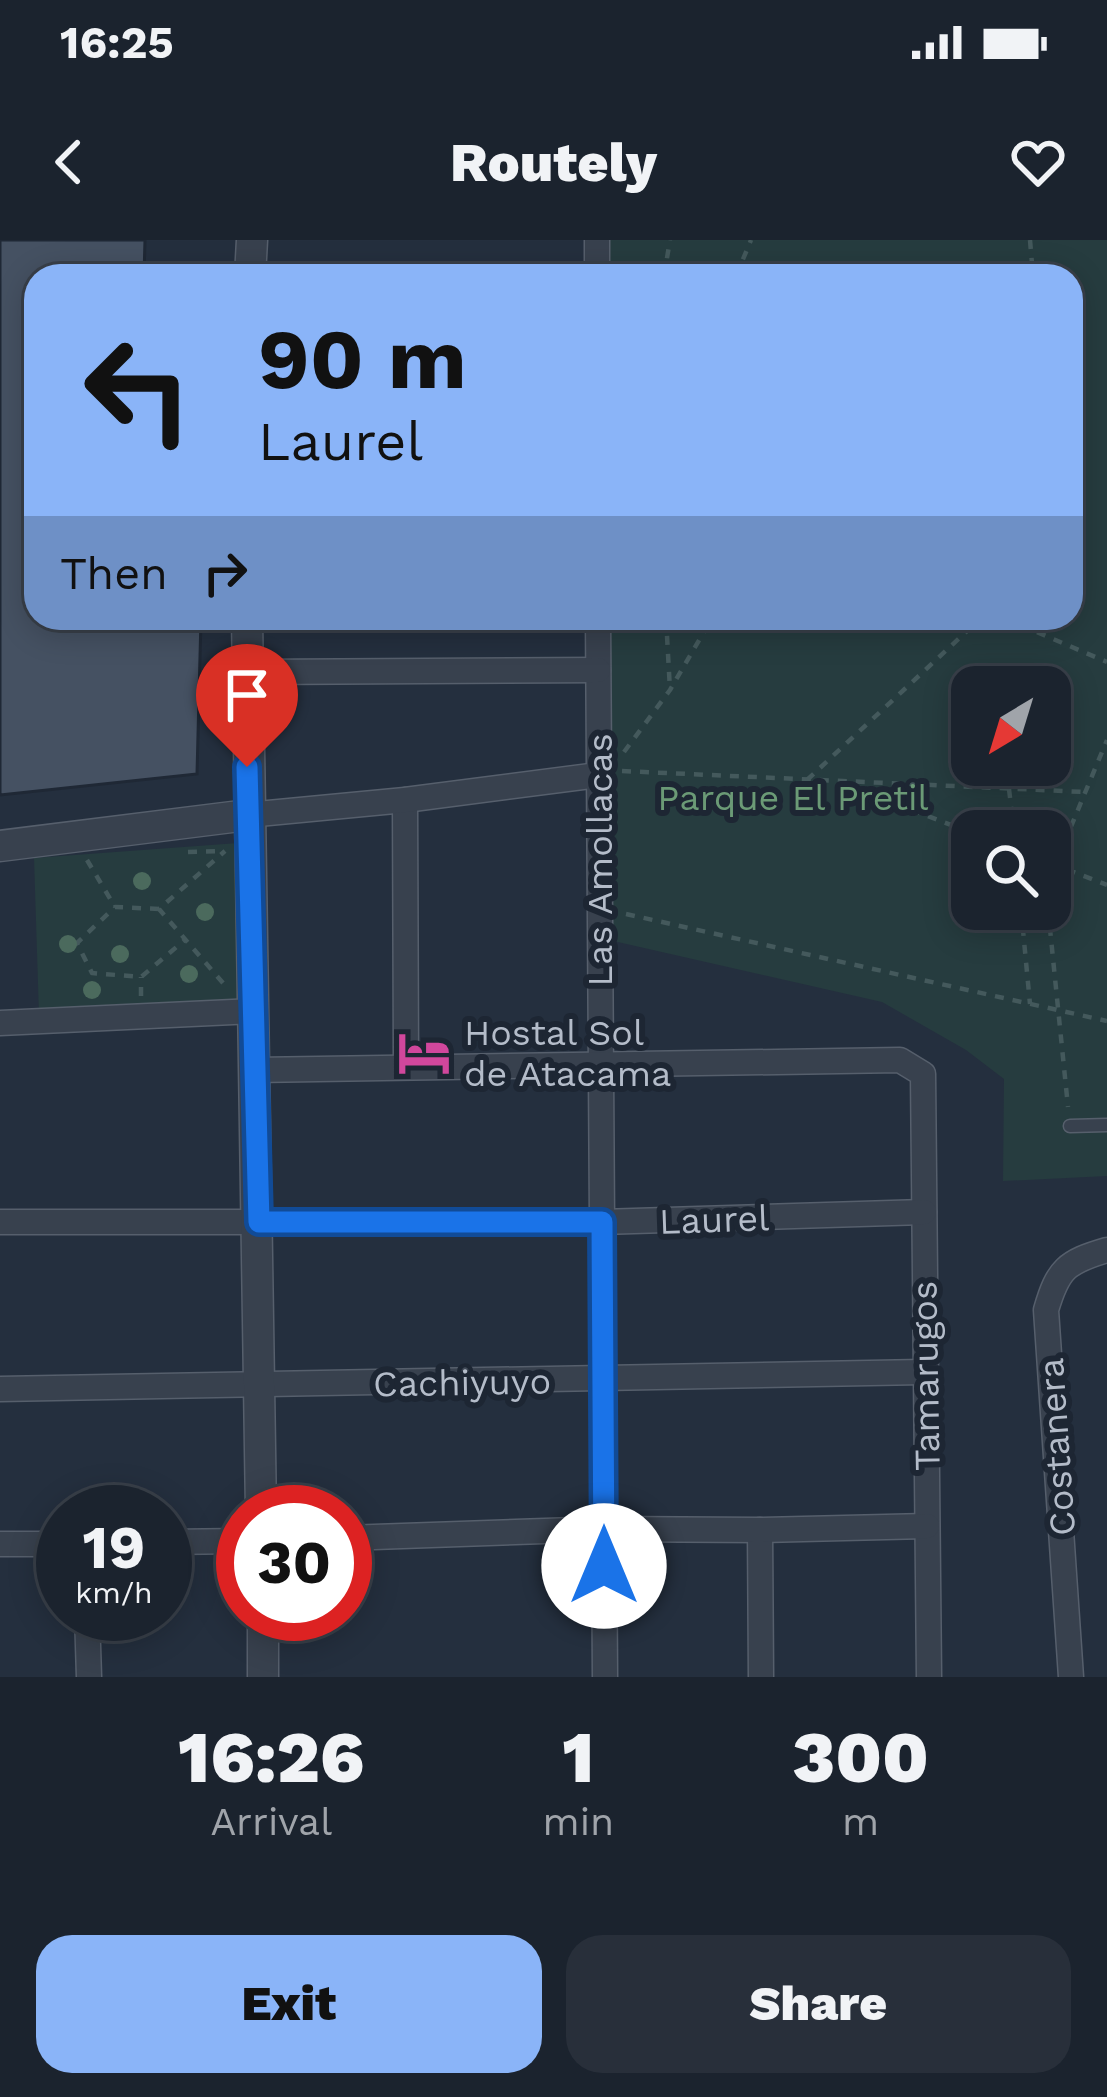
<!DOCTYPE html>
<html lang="en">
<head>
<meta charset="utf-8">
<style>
  body { margin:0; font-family:"Work Sans",sans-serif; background:#282f3a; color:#f1f3f6; height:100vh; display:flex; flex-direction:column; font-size:45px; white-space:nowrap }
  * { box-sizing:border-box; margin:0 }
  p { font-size:39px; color:#a0a4aa }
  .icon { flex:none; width:66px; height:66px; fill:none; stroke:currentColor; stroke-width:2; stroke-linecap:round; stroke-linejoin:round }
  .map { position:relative; height:1437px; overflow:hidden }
  .panel { display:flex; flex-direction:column; background:#1b232e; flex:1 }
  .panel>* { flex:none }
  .top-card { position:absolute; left:24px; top:24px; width:1059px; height:366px; border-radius:36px; box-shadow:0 6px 30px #0003,0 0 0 3px #39404a; background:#8ab4f8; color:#111; overflow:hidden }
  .needle { width:78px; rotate:218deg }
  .fabs { position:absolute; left:951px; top:426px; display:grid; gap:24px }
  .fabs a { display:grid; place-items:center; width:120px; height:120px; border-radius:24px; background:#1b232e; box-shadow:0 6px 30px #0003,0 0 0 3px #39404a; font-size:60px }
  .speed { position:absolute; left:36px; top:1245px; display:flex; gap:24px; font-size:60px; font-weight:700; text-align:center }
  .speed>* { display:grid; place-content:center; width:156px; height:156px; border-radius:50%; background:#1b232e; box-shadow:0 6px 30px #0003,0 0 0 3px #39404a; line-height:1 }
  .speed small { font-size:30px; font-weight:400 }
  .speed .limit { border:18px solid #d22; background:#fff; color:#111 }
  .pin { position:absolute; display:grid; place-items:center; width:102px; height:102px; color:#fff; margin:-123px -51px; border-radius:50% 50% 50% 0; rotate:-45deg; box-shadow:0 0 12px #0007 }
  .pin .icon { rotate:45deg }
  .me { position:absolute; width:132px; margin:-66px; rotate:0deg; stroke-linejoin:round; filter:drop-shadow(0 0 9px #0008) }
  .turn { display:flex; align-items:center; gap:42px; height:252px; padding:0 36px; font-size:54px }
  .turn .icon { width:156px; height:156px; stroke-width:2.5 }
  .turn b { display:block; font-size:84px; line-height:102px }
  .then { display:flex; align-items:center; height:114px; padding:0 36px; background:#0003; gap:24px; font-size:45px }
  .eta { display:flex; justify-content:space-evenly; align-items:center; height:204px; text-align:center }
  .eta b { font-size:72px; font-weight:800; line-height:84px }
  .primary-button { display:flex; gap:24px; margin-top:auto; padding:24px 36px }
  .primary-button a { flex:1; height:138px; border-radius:36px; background:#8ab4f8; color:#111; font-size:48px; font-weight:800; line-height:138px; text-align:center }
  .primary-button a+a { background:#282f3a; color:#f1f3f6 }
  .status { display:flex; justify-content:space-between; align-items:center; height:84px; padding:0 60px; background:#1b232e; direction:ltr }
  .status svg { height:33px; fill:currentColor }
  header { display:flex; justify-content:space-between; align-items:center; height:156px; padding:0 36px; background:#1b232e; font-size:54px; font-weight:800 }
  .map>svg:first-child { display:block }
  .green { fill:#263c3f; fill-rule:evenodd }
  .building { fill:#455162; stroke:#1f2835; stroke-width:3 }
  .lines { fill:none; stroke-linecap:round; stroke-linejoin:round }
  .service-casing { stroke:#565f6c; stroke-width:15 }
  .minor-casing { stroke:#565f6c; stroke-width:27 }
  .tertiary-casing { stroke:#565f6c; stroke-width:33 }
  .path { stroke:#44595c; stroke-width:4.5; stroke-dasharray:9 9; stroke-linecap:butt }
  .service { stroke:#38414e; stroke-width:12 }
  .minor { stroke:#38414e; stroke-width:24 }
  .tertiary { stroke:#38414e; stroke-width:30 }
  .tree { fill:#4b6a5d }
  .route-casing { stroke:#114b97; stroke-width:30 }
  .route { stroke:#1a73e8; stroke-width:21 }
  .labels { text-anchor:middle; stroke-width:12; stroke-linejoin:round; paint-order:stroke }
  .park-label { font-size:36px; fill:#6b9a76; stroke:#1d2633 }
  .street-label { font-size:36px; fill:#b4bcc9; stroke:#1d2633 }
  .poi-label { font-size:36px; fill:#b4bcc9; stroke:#1d2633; text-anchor:start }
</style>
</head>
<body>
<div class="status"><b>16:25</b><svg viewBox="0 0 49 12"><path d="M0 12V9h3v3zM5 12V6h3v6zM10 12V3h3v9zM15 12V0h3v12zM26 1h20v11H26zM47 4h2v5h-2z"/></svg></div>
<header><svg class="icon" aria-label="back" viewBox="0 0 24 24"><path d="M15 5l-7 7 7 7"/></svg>Routely<svg class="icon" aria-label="heart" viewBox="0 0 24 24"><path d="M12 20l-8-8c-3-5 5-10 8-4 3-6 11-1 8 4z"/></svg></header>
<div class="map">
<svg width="1107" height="1437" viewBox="0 0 1107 1437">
  <rect width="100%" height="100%" fill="#242f3e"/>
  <g class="green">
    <path d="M608,0H1107V936L1003,941L1004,839L966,810L882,762L609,700V378H1071V36H608ZM972,447H1050V525H972ZM972,591H1050V669H972Z"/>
    <path d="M238,603L245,768L39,775L34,618Z"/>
  </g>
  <path class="building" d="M0,0H145L144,36H36V378H201L197,534L0,555Z"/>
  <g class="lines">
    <g class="service-casing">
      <path id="service" d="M1070,886L1107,885"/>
    </g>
    <g class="minor-casing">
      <g id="minor">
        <path d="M597,0V36"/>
        <path d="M598,378L605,1437"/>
        <path d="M246,432L598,430"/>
        <path d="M405,560L406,827"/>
        <path d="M248,575L405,560L598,535"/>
        <path d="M0,783L254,771"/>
        <path d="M253,830L900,820L923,834L929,1437"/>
        <path d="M0,982H601L924,972"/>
        <path d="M0,1149L923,1132"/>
        <path d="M760,1290L761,1437"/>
        <path d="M345,1298L604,1289L760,1290L927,1286"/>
        <path d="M165,1302L243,1301"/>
        <path d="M0,1304H63"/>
        <path d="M87,1374L89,1437"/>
        <path d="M1071,1437L1046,1070C1058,1029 1066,1022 1107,1010"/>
      </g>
    </g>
    <g class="tertiary-casing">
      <g id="tertiary">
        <path d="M250,36L252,0"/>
        <path d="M247,378L261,1272"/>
        <path d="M0,606L248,575"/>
        <path d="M263,1374V1437"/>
      </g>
    </g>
    <g class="path">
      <path d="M1030,0L1033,36"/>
      <path d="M664,36L670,0"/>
      <path d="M736,36L751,0"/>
      <path d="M666,378L670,450"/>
      <path d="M1004,378L1107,422"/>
      <path d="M624,512L670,450L712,378"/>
      <path d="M622,531L1085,552"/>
      <path d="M807,540L981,378"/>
      <path d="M844,544L972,593"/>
      <path d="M1009,549L1014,591"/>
      <path d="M188,612L224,611"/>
      <path d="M87,620L115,667"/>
      <path d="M1050,623L1107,645"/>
      <path d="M1050,637L1107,500"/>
      <path d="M159,669L115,667L77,703L92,733L141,737L186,699"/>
      <path d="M1021,669L1030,764"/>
      <path d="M1048,669L1068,867"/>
      <path d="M626,674L1107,781"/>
      <path d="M223,743L159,669L225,611"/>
      <path d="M141,756V737"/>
    </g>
    <use href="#service" class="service"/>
    <use href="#minor" class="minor"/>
    <use href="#tertiary" class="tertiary"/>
  </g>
  <g class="tree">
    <circle cx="142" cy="641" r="9"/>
    <circle cx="205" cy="672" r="9"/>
    <circle cx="68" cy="704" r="9"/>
    <circle cx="120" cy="714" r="9"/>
    <circle cx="189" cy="734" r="9"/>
    <circle cx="92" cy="750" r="9"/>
  </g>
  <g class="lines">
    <g class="route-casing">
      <path id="route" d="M247,527L259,982H602L604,1326"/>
    </g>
    <use href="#route" class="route"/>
  </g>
  <defs>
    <g id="hotel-bare" transform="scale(4.14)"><path d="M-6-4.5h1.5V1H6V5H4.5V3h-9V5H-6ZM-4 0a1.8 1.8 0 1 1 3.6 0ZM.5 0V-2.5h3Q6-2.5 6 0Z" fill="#d1479c" stroke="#1d2633" stroke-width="2.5" paint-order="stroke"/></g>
  </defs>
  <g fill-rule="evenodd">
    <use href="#hotel-bare" x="424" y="813"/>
  </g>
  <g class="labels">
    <g class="park-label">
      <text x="793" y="570">Parque El Pretil</text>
    </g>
    <g class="street-label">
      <text transform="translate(599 620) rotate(-90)" y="13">Las Amollacas</text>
      <text transform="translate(714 979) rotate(-2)" y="13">Laurel</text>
      <text transform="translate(925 1136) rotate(-91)" y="13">Tamarugos</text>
      <text transform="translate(462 1142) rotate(-1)" y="13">Cachiyuyo</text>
      <text transform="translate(1056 1207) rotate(-94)" y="13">Costanera</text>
    </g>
    <g class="poi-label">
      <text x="464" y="805">Hostal Sol<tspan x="464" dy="41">de Atacama</tspan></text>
    </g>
  </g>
</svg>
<div class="fabs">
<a><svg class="needle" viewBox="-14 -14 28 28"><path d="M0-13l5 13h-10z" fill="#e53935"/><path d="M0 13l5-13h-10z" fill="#a0a4aa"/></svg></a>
<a><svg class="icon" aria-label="search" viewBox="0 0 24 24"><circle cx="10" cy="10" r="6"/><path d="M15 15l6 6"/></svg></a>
</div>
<div class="speed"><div>19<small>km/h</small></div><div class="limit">30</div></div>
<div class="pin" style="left:247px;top:527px;background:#d93025"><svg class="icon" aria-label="arrive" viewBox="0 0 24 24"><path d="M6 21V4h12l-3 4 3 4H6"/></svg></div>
<svg class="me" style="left:604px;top:1326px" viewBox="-20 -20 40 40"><circle r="19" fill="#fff"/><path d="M0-13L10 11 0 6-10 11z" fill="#1a73e8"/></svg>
<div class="top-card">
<div class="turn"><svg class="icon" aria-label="left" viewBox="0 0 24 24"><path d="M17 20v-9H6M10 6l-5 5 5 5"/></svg><div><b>90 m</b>Laurel</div></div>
<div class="then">Then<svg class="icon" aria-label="right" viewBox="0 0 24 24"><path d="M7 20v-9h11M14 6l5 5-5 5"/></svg></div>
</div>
</div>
<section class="panel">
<div class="eta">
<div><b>16:26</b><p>Arrival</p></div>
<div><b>1</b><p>min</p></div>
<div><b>300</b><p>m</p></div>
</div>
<div class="primary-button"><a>Exit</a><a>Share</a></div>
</section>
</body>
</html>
